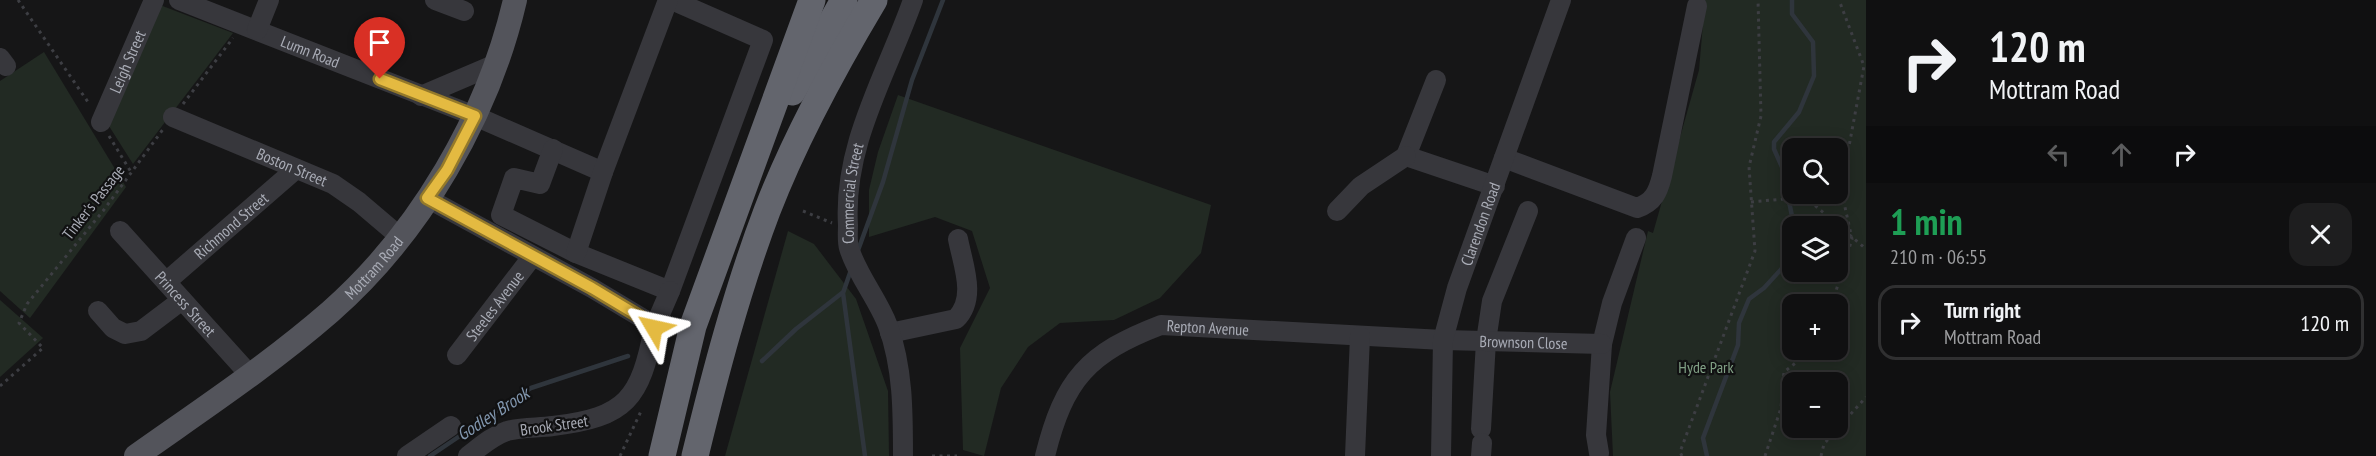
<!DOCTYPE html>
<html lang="en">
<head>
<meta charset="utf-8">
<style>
  body { margin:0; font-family:"PT Sans Narrow",sans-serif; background:#1e1e1f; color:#f1f3f6; height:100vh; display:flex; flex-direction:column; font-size:22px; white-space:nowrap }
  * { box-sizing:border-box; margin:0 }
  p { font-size:20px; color:#9c9d9f }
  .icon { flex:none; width:33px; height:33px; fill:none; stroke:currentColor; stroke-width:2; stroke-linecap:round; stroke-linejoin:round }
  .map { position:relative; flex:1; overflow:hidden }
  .panel { display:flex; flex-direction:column; background:#101011; width:510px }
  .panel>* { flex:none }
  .guide { background:#101011; color:#f1f3f6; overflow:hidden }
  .controls { position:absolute; left:1782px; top:138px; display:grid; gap:12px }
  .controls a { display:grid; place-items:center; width:66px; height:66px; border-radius:12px; background:#101011; box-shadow:0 3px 15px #0003,0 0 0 2px #303031; font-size:30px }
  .pin { position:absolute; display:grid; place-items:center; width:51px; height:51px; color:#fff; margin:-62px -26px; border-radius:50% 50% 50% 0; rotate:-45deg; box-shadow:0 0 6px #0007 }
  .pin .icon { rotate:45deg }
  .me { position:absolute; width:66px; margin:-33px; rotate:306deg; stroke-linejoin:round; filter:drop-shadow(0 0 4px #0008) }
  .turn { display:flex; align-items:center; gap:21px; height:126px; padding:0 24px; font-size:27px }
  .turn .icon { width:78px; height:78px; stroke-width:2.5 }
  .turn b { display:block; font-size:42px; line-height:51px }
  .lanes { display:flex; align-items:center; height:57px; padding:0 24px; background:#0003; justify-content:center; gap:30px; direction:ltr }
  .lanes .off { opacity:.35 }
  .round { display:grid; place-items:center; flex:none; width:63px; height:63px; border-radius:18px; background:#1e1e1f }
  .headline { display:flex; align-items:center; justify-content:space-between; height:102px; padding:0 24px }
  h1 { font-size:36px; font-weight:800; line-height:45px; color:#1e9e55 }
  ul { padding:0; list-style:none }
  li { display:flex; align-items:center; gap:18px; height:75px; margin:0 12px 9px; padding:0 12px; border:3px solid #303031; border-radius:18px }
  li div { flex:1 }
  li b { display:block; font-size:22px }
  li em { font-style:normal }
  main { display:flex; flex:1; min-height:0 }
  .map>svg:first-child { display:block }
  .green { fill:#222a23; fill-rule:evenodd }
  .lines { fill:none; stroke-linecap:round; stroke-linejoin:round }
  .stream { stroke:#2f353c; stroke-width:4.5 }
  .path { stroke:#3d3e43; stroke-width:3; stroke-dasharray:3 4.5; stroke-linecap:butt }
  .minor { stroke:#37373c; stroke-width:20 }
  .major { stroke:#53545b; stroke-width:24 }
  .highway { stroke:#63656d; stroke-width:27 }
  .route-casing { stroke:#94792a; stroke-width:15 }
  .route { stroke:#e4ba41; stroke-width:10 }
  .labels { text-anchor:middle; stroke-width:4.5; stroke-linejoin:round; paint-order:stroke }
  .street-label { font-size:16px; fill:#a9acb6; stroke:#111112 }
  .park-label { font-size:16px; fill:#81a085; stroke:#111112 }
  .water-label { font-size:18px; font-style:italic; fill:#8297af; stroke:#111112 }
</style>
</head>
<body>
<main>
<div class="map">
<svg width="1866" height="456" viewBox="0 0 1866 456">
  <rect width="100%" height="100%" fill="#161617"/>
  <g class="green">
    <path d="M1705,0H1866V456H1613L1610,392L1648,231L1653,233L1699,70ZM1792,148H1838V194H1792ZM1792,226H1838V272H1792ZM1792,304H1838V350H1792ZM1792,382H1838V428H1792Z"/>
    <path d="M160,5L233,33L133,164L109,126Z"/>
    <path d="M44,52L126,187L30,318L0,291V81Z"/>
    <path d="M898,95L1211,205L1201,253L1160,298L1114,320L1060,323L1028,347L1001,388L984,456L963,450L960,348L990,288L972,231L935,217L869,237V190L878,152Z"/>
    <path d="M788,231L814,244L856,299L888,391L889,456H725Z"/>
    <path d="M0,300L43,338L0,377Z"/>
  </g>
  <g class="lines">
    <g class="stream">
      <path d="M1792,0V14L1813,42L1814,76L1799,112L1774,142V149L1782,167L1794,226"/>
      <path d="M857,253L883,182L912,80L943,0"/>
      <path d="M851,270L843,293L865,456"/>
      <path d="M762,361L796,329L842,293"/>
      <path d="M430,456L531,388L628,356"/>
      <path d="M1707,456L1703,438L1738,345L1739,323L1749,299L1764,288L1785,265L1792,244"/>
    </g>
    <g class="path">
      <path d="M18,0L90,105"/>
      <path d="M183,104L233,38"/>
      <path d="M109,136L131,172"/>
      <path d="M1751,202L1805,197L1866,249"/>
      <path d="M803,211L832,223"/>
      <path d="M1832,304L1852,239L1841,189L1864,66L1839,0"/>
      <path d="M0,386L43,348L19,323L27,304L103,211L164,128"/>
      <path d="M620,456L642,409"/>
      <path d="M932,456H957"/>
      <path d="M1682,456L1680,452L1755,251L1749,167L1761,116L1758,0"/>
      <path d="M1765,456L1781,408L1784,372L1812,350"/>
      <path d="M1821,456L1824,444L1866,397"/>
    </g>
    <g class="minor">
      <path id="s1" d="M179,0L475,116L603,172"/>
      <path d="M435,0L464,11"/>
      <path d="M257,30L269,0"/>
      <path d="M0,58L6,66"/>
      <path d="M1436,80L1406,156L1495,186"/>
      <path d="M421,96L496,64"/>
      <path id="s2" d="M173,117L333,184L359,202L399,236"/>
      <path id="s3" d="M101,122L154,0"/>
      <path d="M553,149L540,184L514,178L501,215L576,253L670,291L763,40L672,0"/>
      <path d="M1504,158L1637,208C1654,202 1658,192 1662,176L1697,6"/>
      <path d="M427,198L592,288L642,318L654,328C640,399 627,417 553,426C538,428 521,427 507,431C492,436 480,447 468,456"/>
      <path d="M1337,211L1361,186L1406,156"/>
      <path id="s4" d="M120,231L250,375"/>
      <path d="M576,253L603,172L668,0"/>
      <path id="s5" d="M166,282L296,169"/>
      <path d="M98,311L113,328L125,334L141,331L182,300"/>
      <path d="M654,328L670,291"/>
      <path d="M890,333L956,319C977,298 963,265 958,239"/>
      <path id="s6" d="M457,355L532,257"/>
      <path d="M1481,429L1486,341L1492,301L1528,211"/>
      <path d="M1599,453L1596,435L1602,344L1612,303L1636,238"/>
      <path d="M407,456L451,426"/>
      <path id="s7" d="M903,456C903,411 903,368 888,326C878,299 857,275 849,248C847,241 848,232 848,225C843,144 887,74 913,0"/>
      <path id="s8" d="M1045,456C1064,379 1088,353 1161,325L1443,340L1602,344"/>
      <path d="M1355,456L1360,336"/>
      <path id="s9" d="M1441,456L1443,340L1457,288L1561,0"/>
      <path d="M1481,456L1482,443"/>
    </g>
    <path class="major" id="s10" d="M136,456C201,410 269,365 330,312C420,233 488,116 515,0"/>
    <g class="highway">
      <path d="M792,92L844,0"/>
      <path d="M662,456L693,326L812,0"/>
      <path d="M695,456C715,374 737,290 767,211C795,138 834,67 874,0"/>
    </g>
  </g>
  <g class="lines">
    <g class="route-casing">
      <path id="route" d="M380,79L475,116L447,170L427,198L592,288L642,318L654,328"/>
    </g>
    <use href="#route" class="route"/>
  </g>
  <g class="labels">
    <g class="street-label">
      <text dy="6" stroke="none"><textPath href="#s1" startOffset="141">Lumn Road</textPath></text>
      <text dy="6" stroke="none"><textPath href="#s3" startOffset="66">Leigh Street</textPath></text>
      <text dy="6" stroke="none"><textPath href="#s2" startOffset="129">Boston Street</textPath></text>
      <text dy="6" stroke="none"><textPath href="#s7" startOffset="274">Commercial Street</textPath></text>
      <text transform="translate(93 202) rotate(-52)" y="6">Tinker's Passage</text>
      <text dy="6" stroke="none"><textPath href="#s9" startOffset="238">Clarendon Road</textPath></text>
      <text dy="6" stroke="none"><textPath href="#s5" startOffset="86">Richmond Street</textPath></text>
      <text dy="6" stroke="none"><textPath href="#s10" startOffset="304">Mottram Road</textPath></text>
      <text dy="6" stroke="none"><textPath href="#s4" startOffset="98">Princess Street</textPath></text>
      <text dy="6" stroke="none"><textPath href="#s6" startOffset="62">Steeles Avenue</textPath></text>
      <text dy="6" stroke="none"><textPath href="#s8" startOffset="232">Repton Avenue</textPath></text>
      <text dy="6" stroke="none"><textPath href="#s8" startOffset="548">Brownson Close</textPath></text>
      <text transform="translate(554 425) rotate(-8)" y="6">Brook Street</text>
    </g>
    <g class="park-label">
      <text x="1706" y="373">Hyde Park</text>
    </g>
    <g class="water-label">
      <text transform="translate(493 414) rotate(-33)" y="6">Godley Brook</text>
    </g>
  </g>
</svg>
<div class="controls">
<a><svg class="icon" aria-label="search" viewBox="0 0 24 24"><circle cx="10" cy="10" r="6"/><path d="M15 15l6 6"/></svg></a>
<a><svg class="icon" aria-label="layers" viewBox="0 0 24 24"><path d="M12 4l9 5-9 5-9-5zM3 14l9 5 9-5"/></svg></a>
<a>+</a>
<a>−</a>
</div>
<div class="pin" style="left:380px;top:79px;background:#d93025"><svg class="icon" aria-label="arrive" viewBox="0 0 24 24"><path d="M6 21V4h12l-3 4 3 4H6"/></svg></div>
<svg class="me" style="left:654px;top:328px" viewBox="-20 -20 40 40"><path d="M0-17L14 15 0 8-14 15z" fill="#e4ba41" stroke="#fff" stroke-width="4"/></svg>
</div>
<section class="panel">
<div class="guide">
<div class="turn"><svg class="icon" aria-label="right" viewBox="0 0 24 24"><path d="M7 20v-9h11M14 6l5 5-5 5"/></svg><div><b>120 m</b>Mottram Road</div></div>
<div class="lanes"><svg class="icon off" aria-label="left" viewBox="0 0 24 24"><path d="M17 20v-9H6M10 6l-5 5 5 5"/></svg><svg class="icon off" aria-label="ahead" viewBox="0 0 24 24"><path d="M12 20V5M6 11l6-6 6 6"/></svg><svg class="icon" aria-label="right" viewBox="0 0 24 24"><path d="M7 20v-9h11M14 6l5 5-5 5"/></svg></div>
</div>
<div class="headline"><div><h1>1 min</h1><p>210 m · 06:55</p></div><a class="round"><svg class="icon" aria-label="close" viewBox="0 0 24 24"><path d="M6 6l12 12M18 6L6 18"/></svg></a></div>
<ul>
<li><svg class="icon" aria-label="right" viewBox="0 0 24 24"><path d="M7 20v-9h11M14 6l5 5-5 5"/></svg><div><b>Turn right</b><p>Mottram Road</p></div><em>120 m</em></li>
</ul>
</section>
</main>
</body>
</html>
